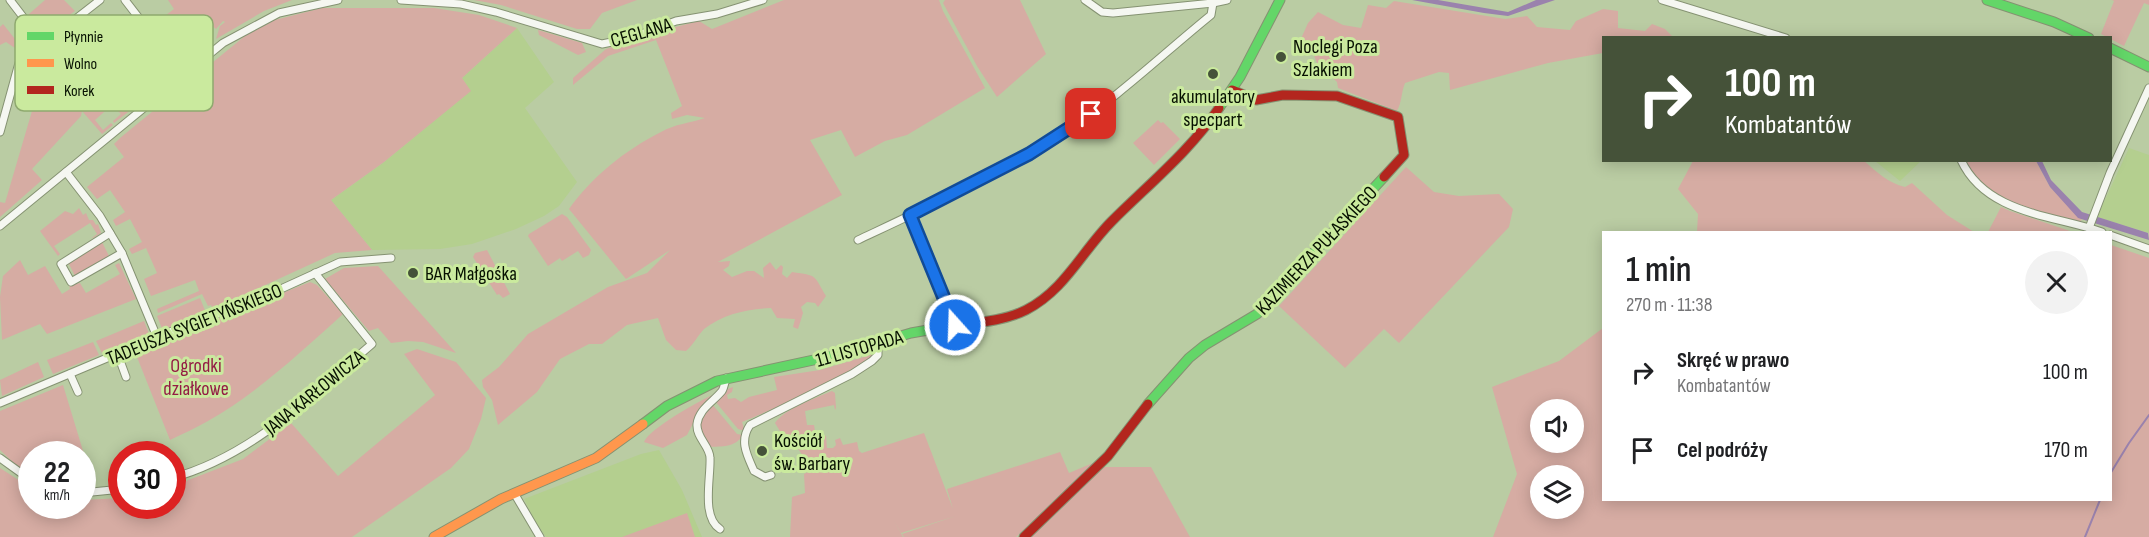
<!DOCTYPE html>
<html lang="pl">
<head>
<meta charset="utf-8">
<style>
  body { margin:0; font-family:"Sofia Sans Condensed",sans-serif; background:#f2f2f2; color:#202124; height:100vh; display:flex; flex-direction:column; font-size:22px; white-space:nowrap }
  * { box-sizing:border-box; margin:0 }
  p { font-size:20px; color:#757577 }
  .icon { flex:none; width:33px; height:33px; fill:none; stroke:currentColor; stroke-width:2; stroke-linecap:round; stroke-linejoin:round }
  .map { position:relative; flex:1; overflow:hidden }
  .drawer { position:absolute; left:1602px; top:231px; width:510px; height:270px; display:flex; flex-direction:column; background:#fff; border-radius:0px; box-shadow:0 3px 15px #0003 }
  .drawer>* { flex:none }
  .guide { position:absolute; left:1602px; top:36px; width:510px; height:126px; border-radius:0px; box-shadow:0 3px 15px #0003; background:#455239; color:#fff; overflow:hidden }
  .fabs { position:absolute; left:1530px; top:399px; display:grid; gap:12px }
  .fabs a { display:grid; place-items:center; width:54px; height:54px; border-radius:50%; background:#fff; box-shadow:0 3px 15px #0003; font-size:30px }
  .speed { position:absolute; left:18px; top:441px; display:flex; gap:12px; font-size:30px; font-weight:700; text-align:center }
  .speed>* { display:grid; place-content:center; width:78px; height:78px; border-radius:50%; background:#fff; box-shadow:0 3px 15px #0003; line-height:1 }
  .speed small { font-size:15px; font-weight:400 }
  .speed .limit { border:9px solid #d22; background:#fff; color:#111 }
  .pin { position:absolute; display:grid; place-items:center; width:51px; height:51px; color:#fff; margin:-26px; border-radius:12px; box-shadow:0 3px 9px #0006 }
  .me { position:absolute; width:66px; margin:-33px; rotate:340deg; stroke-linejoin:round; filter:drop-shadow(0 0 4px #0008) }
  .turn { display:flex; align-items:center; gap:21px; height:126px; padding:0 24px; font-size:27px }
  .turn .icon { width:78px; height:78px; stroke-width:2.5 }
  .turn b { display:block; font-size:42px; line-height:51px }
  .round { display:grid; place-items:center; flex:none; width:63px; height:63px; border-radius:32px; background:#f2f2f2 }
  .headline { display:flex; align-items:center; justify-content:space-between; height:102px; padding:0 24px }
  h1 { font-size:36px; font-weight:600; line-height:45px }
  ul { padding:0; list-style:none }
  li { display:flex; align-items:center; gap:18px; height:78px; padding:0 24px }
  li div { flex:1 }
  li b { display:block; font-size:22px }
  li em { font-style:normal }
  .map>svg:first-child { display:block }
  .built { fill:#b4cf8f }
  .green { fill:#d6aca3; fill-rule:evenodd }
  .water { fill:#9a82ad }
  .lines { fill:none; stroke-linecap:round; stroke-linejoin:round }
  .stream { stroke:#9a82ad; stroke-width:2 }
  .street-casing { stroke:#859272; stroke-width:9 }
  .fast-casing { stroke:#859272; stroke-width:11 }
  .slow-casing { stroke:#859272; stroke-width:11 }
  .jam-casing { stroke:#859272; stroke-width:11 }
  .street { stroke:#f5f7f1; stroke-width:7 }
  .fast { stroke:#63d668; stroke-width:9 }
  .slow { stroke:#ff974d; stroke-width:9 }
  .jam { stroke:#b3261e; stroke-width:9 }
  .route-casing { stroke:#114b97; stroke-width:15 }
  .route { stroke:#1a73e8; stroke-width:10 }
  .poi-dot { fill:#455239; stroke:#caea9e; stroke-width:2 }
  .labels { text-anchor:middle; stroke-width:6; stroke-linejoin:round; paint-order:stroke }
  .street-label { font-size:20px; fill:#061000; stroke:#caea9e }
  .poi-label { font-size:20px; fill:#061000; stroke:#caea9e; text-anchor:start }
  .park-label { font-size:20px; fill:#931c44; stroke:#caea9e }
  .key { fill:#caea9e; stroke:#8fa96f; stroke-width:1.5 }
  .key-label { font-size:16px; fill:#061000 }
</style>
</head>
<body>
<div class="map">
<svg width="2149" height="537" viewBox="0 0 2149 537">
  <rect width="100%" height="100%" fill="#bacca3"/>
  <g class="built">
    <path d="M517,28L554,82L525,108L577,182L559,206L544,216L516,229L472,244L440,249L372,250L331,200L384,162L470,91L462,78Z"/>
    <path d="M2129,148L2149,155V233L2097,217Z"/>
    <path d="M1875,161H1921L1900,181Z"/>
    <path d="M659,450L682,490L702,537H546L535,521L524,499L641,454Z"/>
  </g>
  <g class="green">
    <path d="M45,0H64L75,11L44,33C37,30 30,21 29,14Z"/>
    <path d="M168,0H292L264,11L216,39L220,26L225,22L223,21L216,29L209,23L197,33L202,40L191,45L188,42L178,49L173,43L190,29L180,14L157,31L153,25L174,9Z"/>
    <path d="M474,0H637L602,13L590,29H577L501,5Z"/>
    <path d="M784,0H939L943,11L985,88L907,135L885,141L855,157L841,130L810,140L842,195L718,262L730,261L729,266L723,270L732,277L747,271H754L764,278L763,268L770,262L776,270L781,265L783,267L782,274L787,278L792,272C818,276 813,274 826,296L818,307L815,303L807,302L801,307L803,313L798,329L793,327L795,319L777,318L771,308C747,309 723,314 704,329C699,334 693,345 686,351L676,350L666,340L658,318L627,325L602,344H589L560,359L537,392L498,425L492,400L483,387L482,380L499,367L528,334L608,287L647,273L670,250L626,279L569,209C592,177 625,150 661,132C675,124 690,123 705,118L687,115L672,119L671,113L682,106L656,40L608,56L573,85V78L606,49L656,32L699,21L712,29Z"/>
    <path d="M945,0H1020L1046,54L997,97L977,66L943,3Z"/>
    <path d="M2112,0H2149V5L2144,3L2124,46L2101,34L2114,1Z"/>
    <path d="M1394,1L1505,19L1527,16L1537,27L1570,30L1576,21L1603,9L1618,11V28L1645,31L1652,24L1665,29L1673,37L1604,38L1603,53L1548,63L1450,90L1449,73L1439,72L1405,83C1401,93 1402,102 1397,111L1338,88L1337,82L1317,63L1313,53L1300,41L1308,23L1318,12L1343,25L1361,28L1368,5L1386,8Z"/>
    <path d="M322,8H434L479,15L517,28L462,78L471,91L384,162L331,200L372,250L335,253L213,309L211,305L208,306L202,294L158,313L157,309L199,291L195,280L151,296L144,279L157,273L146,248L132,254L129,249L142,242L130,219L116,226L113,220L125,212L110,190L97,199L87,187L124,157L114,144L120,138L245,36L275,20Z"/>
    <path d="M124,14L129,22L110,37L119,49L141,33L147,40L125,57L132,67L121,79L114,83L120,89L142,75L147,77L154,92L114,123L113,121L121,114L112,105L95,120L103,130L111,123L113,125L102,134L82,111L81,116L32,169L42,180L0,217V202L5,203L42,77L47,75L57,78L61,75L59,72L68,65L75,72L103,48L106,50L88,65L106,52L109,55L111,53L106,46L111,42L105,28Z"/>
    <path d="M3,24L15,39L25,33L30,39V44L21,52L6,42L0,45V27Z"/>
    <path d="M538,30L582,43L586,52L578,55L539,35Z"/>
    <path d="M1158,120L1161,123L1163,122L1180,139L1154,165L1133,143Z"/>
    <path d="M1693,161H1864C1877,172 1888,183 1905,187L1912,183L1947,215L1974,232H1697L1698,214L1678,189Z"/>
    <path d="M1965,161H2036L2050,187L2082,220L2078,222C2046,213 2006,208 1981,184C1974,178 1970,168 1965,161Z"/>
    <path d="M1406,167L1434,192L1459,196L1499,194L1513,209L1509,227L1399,343L1384,329L1345,368L1279,306Z"/>
    <path d="M2001,207L2010,211L2073,232H1988Z"/>
    <path d="M79,208L83,215L86,213L89,220H93L96,225L98,224L101,233L93,238H92L97,234L90,223L54,246L60,254L58,256L40,231L65,211L73,214Z"/>
    <path d="M562,214L567,217L591,250L589,255L583,258L578,251L562,261L560,258L548,266L528,236L529,234Z"/>
    <path d="M102,242L109,256L108,258L75,276L68,262Z"/>
    <path d="M2111,245L2149,258V537H1493L1517,474L1492,387L1559,361L1603,328L1604,500H2110ZM1540,410H1574V442H1540ZM1540,476H1574V508H1540Z"/>
    <path d="M487,250L510,294L503,298L499,294L497,295L473,257L475,253Z"/>
    <path d="M20,260L28,275L45,266L62,294L70,289L69,285L80,283L86,293L120,274L115,265L119,263L136,299L47,334L40,324L2,340L0,297L3,276Z"/>
    <path d="M378,266L456,353L423,342L408,341L391,343L378,328L369,331L325,279L344,268Z"/>
    <path d="M310,282L317,285L343,314C300,353 257,393 208,421C196,428 182,434 170,440L135,352Z"/>
    <path d="M200,298L206,313L163,331L157,316Z"/>
    <path d="M144,321L149,334L102,353L96,341Z"/>
    <path d="M93,342L99,355L53,374L47,360Z"/>
    <path d="M417,349L456,362L486,398L481,419L469,449L451,468L352,537H0V468L31,488L32,506H82L83,500L121,498L122,506H172L173,486L243,459L291,423L338,476L435,395L404,354Z"/>
    <path d="M874,354C862,372 766,412 742,422L745,431L738,429L715,401L728,389L733,387L732,392L727,395L728,399L735,398L741,402L749,397L777,390L774,377L820,370Z"/>
    <path d="M38,362L44,377L2,396L0,380Z"/>
    <path d="M63,385L94,487L83,489L82,454H32L31,475L18,467L0,450V411Z"/>
    <path d="M832,391L835,393L836,408L835,410L834,405L805,411L807,425H814L815,431L786,441L775,423C784,409 816,398 832,391Z"/>
    <path d="M717,393L702,406L687,435L663,448L644,442C650,428 702,399 717,393Z"/>
    <path d="M712,404L737,434L743,435C735,448 722,446 709,447L699,427L703,415Z"/>
    <path d="M924,433L953,509L947,489L1060,452L1069,473L1100,460L1016,537H904L902,534L956,516L901,533L893,519L903,537H790L792,497L805,493L804,474L812,470L795,444L821,435L826,436L827,448H833L836,445L835,440L840,438L843,445L857,442L859,451L862,453Z"/>
    <path d="M1102,467H1151L1190,537H1030Z"/>
    <path d="M687,513L695,537H622Z"/>
  </g>
  <g class="water">
    <path d="M1412,0H1438L1508,12L1536,0H1555L1508,16L1484,13Z"/>
    <path d="M2036,161H2042L2051,180L2082,212L2148,233L2149,240L2078,218L2050,187Z"/>
  </g>
  <g class="lines">
    <g class="stream">
      <path d="M2110,474L2129,443L2149,415"/>
      <path d="M2085,537L2100,500"/>
    </g>
    <g class="street-casing">
      <g id="street">
        <path d="M10,0L43,43"/>
        <path d="M125,0L183,75"/>
        <path d="M401,0L461,4L496,12L602,44L631,38L676,21L717,14L763,0"/>
        <path d="M1085,0L1102,12L1113,13L1213,3L1227,0"/>
        <path d="M1662,0L1786,38"/>
        <path d="M0,132L19,63L100,0"/>
        <path d="M1961,160C1986,214 2053,215 2102,232"/>
        <path d="M66,172L100,216L122,253L157,337"/>
        <path d="M910,215L955,325"/>
        <path d="M0,226L223,43L279,13L338,0"/>
        <path d="M2089,228L2110,173L2149,88"/>
        <path d="M110,233L61,264L71,282L122,253"/>
        <path d="M2110,235L2149,249"/>
        <path d="M858,240C928,207 1000,174 1065,132C1117,98 1163,54 1211,15L1213,3"/>
        <path d="M118,355L126,377"/>
        <path d="M70,374L78,392"/>
        <path d="M0,403L157,337L283,288L340,262L391,258"/>
        <path d="M0,458L32,481"/>
        <path d="M771,475L765,477L754,471C747,455 739,441 750,425L852,374L872,361L878,355V342"/>
        <path d="M172,478C252,456 311,396 372,344L315,273"/>
        <path d="M82,493L122,489"/>
        <path d="M514,493L540,537"/>
        <path d="M720,529C701,517 711,478 710,458C710,446 696,438 697,424C699,409 713,402 722,391C724,388 725,382 726,378"/>
      </g>
    </g>
    <g class="fast-casing">
      <g id="fast">
        <path d="M1987,0L2054,22L2089,38"/>
        <path d="M2110,48L2149,67"/>
        <path d="M1219,108L1240,77L1280,0"/>
        <path d="M1148,404L1189,358L1205,345L1257,314L1384,177"/>
        <path d="M643,424L667,406L717,381L832,356L911,333L945,327"/>
      </g>
    </g>
    <g class="slow-casing">
      <path id="slow" d="M434,537L501,499L596,458L643,424"/>
    </g>
    <g class="jam-casing">
      <g id="jam">
        <path d="M1232,90L1256,100L1283,95L1337,96L1398,117L1404,155L1384,177"/>
        <path d="M945,327C971,323 1002,322 1026,310C1065,290 1082,251 1112,221C1149,184 1189,152 1219,108"/>
        <path d="M1024,537L1108,456L1148,404"/>
      </g>
    </g>
    <use href="#street" class="street"/>
    <use href="#fast" class="fast"/>
    <use href="#slow" class="slow"/>
    <use href="#jam" class="jam"/>
  </g>
  <g class="lines">
    <g class="route-casing">
      <path id="route" d="M955,325L910,215L1029,154L1091,114"/>
    </g>
    <use href="#route" class="route"/>
  </g>
  <g class="poi-dot">
    <circle cx="1281" cy="57" r="6"/>
    <circle cx="1213" cy="74" r="6"/>
    <circle cx="413" cy="273" r="6"/>
    <circle cx="762" cy="451" r="6"/>
  </g>
  <g class="labels">
    <g class="street-label">
      <text transform="translate(641 32) rotate(-16)" y="7">CEGLANA</text>
      <text transform="translate(1316 250) rotate(-47)" y="7">KAZIMIERZA PUŁASKIEGO</text>
      <text transform="translate(194 324) rotate(-22)" y="7">TADEUSZA SYGIETYŃSKIEGO</text>
      <text transform="translate(859 348) rotate(-16)" y="7">11 LISTOPADA</text>
      <text transform="translate(314 392) rotate(-39)" y="7">JANA KARŁOWICZA</text>
    </g>
    <g class="poi-label">
      <text x="1293" y="53">Noclegi Poza<tspan x="1293" dy="23">Szlakiem</tspan></text>
      <text x="1213" y="103" text-anchor="middle">akumulatory<tspan x="1213" dy="23">specpart</tspan></text>
      <text x="425" y="280">BAR Małgośka</text>
      <text x="774" y="447">Kościół<tspan x="774" dy="23">św. Barbary</tspan></text>
    </g>
    <g class="park-label">
      <text x="196" y="372">Ogrodki<tspan x="196" dy="23">działkowe</tspan></text>
    </g>
  </g>
  <rect x="15" y="15" width="198" height="96" rx="9" class="key"/>
  <rect x="27" y="32" width="27" height="8" fill="#63d668"/>
  <rect x="27" y="59" width="27" height="8" fill="#ff974d"/>
  <rect x="27" y="86" width="27" height="8" fill="#b3261e"/>
  <g class="key-label">
    <text x="64" y="42">Płynnie</text>
    <text x="64" y="69">Wolno</text>
    <text x="64" y="96">Korek</text>
  </g>
</svg>
<div class="fabs">
<a><svg class="icon" aria-label="sound" viewBox="0 0 24 24"><path d="M4 9h4l5-4v14l-5-4H4zM17 9q2 3 0 6"/></svg></a>
<a><svg class="icon" aria-label="layers" viewBox="0 0 24 24"><path d="M12 4l9 5-9 5-9-5zM3 14l9 5 9-5"/></svg></a>
</div>
<div class="speed"><div>22<small>km/h</small></div><div class="limit">30</div></div>
<div class="pin" style="left:1091px;top:114px;background:#d93025"><svg class="icon" aria-label="arrive" viewBox="0 0 24 24"><path d="M6 21V4h12l-3 4 3 4H6"/></svg></div>
<svg class="me" style="left:955px;top:325px" viewBox="-20 -20 40 40"><circle r="17" fill="#1a73e8" stroke="#fff" stroke-width="3"/><path d="M0-11L8 9 0 5-8 9z" fill="#fff"/></svg>
<div class="guide">
<div class="turn"><svg class="icon" aria-label="right" viewBox="0 0 24 24"><path d="M7 20v-9h11M14 6l5 5-5 5"/></svg><div><b>100 m</b>Kombatantów</div></div>
</div>
<section class="drawer">
<div class="headline"><div><h1>1 min</h1><p>270 m · 11:38</p></div><a class="round"><svg class="icon" aria-label="close" viewBox="0 0 24 24"><path d="M6 6l12 12M18 6L6 18"/></svg></a></div>
<ul>
<li><svg class="icon" aria-label="right" viewBox="0 0 24 24"><path d="M7 20v-9h11M14 6l5 5-5 5"/></svg><div><b>Skręć w prawo</b><p>Kombatantów</p></div><em>100 m</em></li>
<li><svg class="icon" aria-label="arrive" viewBox="0 0 24 24"><path d="M6 21V4h12l-3 4 3 4H6"/></svg><div><b>Cel podróży</b></div><em>170 m</em></li>
</ul>
</section>
</div>
</body>
</html>
